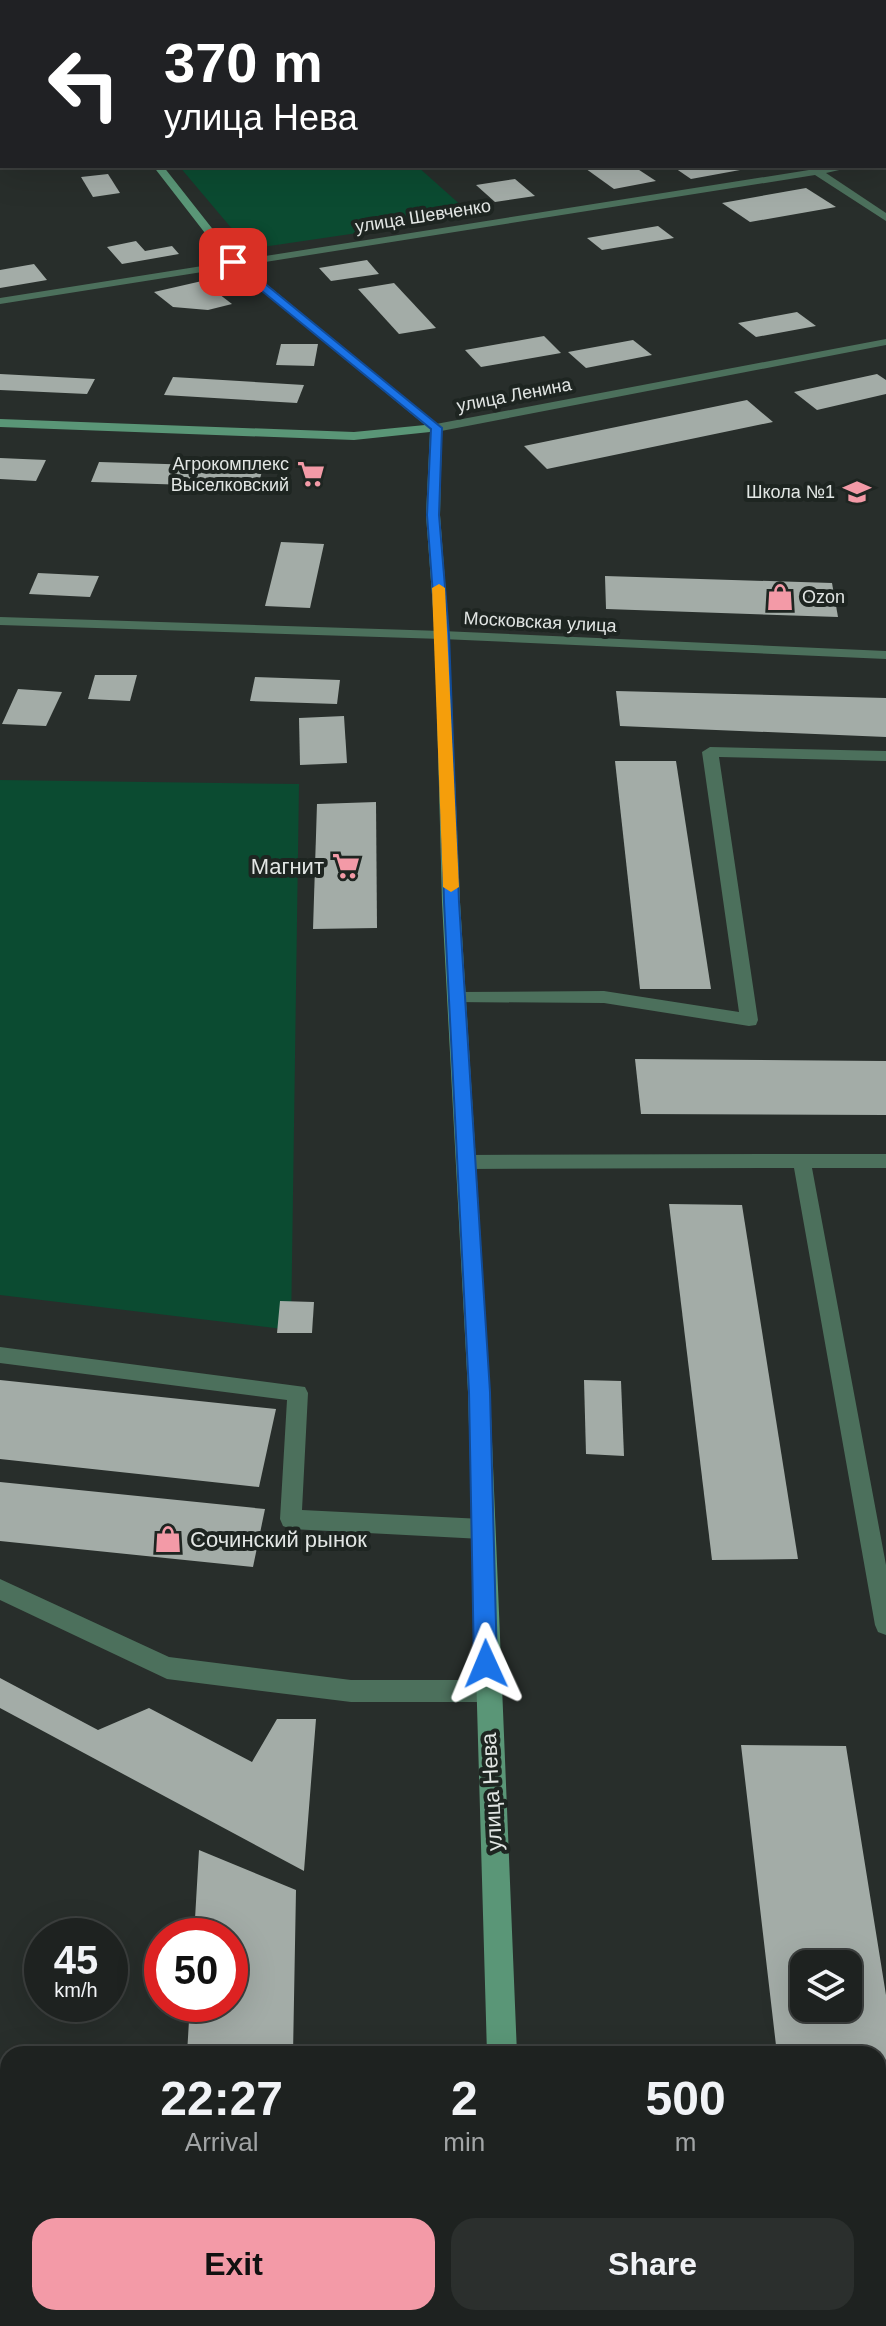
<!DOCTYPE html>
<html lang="en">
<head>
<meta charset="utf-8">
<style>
  body { margin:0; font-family:Arial,sans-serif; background:#2b2f2d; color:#f1f3f6; height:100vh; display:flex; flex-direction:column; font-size:30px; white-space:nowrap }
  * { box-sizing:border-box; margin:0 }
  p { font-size:26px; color:#a1a4a5 }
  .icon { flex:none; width:44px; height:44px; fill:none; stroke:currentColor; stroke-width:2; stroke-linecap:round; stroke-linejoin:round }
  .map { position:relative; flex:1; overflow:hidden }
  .sheet { position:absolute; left:0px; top:2046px; width:886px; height:280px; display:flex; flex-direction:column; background:#1e2220; border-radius:24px 24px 0 0; box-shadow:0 8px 32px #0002,0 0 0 2px #3c3f3e }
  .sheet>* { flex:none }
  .guide { position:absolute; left:0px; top:0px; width:886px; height:168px; box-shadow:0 8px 32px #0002,0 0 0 2px #3c3f3e; background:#202124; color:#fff; overflow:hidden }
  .fabs { position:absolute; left:790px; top:1950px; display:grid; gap:16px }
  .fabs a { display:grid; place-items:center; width:72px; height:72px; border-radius:16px; background:#1e2220; box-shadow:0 8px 32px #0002,0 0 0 2px #3c3f3e; font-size:40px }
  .speed { position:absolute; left:24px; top:1918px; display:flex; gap:16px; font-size:40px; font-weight:700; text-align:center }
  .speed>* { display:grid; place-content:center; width:104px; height:104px; border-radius:50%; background:#1e2220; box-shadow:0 8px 32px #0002,0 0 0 2px #3c3f3e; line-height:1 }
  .speed small { font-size:20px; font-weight:400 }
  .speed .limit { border:12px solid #d22; background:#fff; color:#111 }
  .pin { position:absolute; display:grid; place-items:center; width:68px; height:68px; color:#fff; margin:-34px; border-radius:16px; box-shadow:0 4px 12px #0006 }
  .me { position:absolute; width:88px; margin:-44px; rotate:359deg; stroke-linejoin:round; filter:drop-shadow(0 0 6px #0008) }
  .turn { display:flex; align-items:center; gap:28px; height:168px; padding:0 32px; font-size:36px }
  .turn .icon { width:104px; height:104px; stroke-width:2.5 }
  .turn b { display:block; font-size:56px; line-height:68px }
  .eta { display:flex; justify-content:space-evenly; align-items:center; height:136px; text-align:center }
  .eta b { font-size:48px; font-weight:700; line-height:56px }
  .primary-button { display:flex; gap:16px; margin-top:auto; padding:16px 32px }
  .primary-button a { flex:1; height:92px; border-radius:24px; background:#f39aa7; color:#111; font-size:32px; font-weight:700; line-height:92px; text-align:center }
  .primary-button a+a { background:#2b2f2d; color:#f1f3f6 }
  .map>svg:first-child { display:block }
  .green { fill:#0b4b31 }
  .building { fill:#a3aca7; fill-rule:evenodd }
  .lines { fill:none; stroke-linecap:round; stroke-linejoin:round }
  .service { fill:#4c705c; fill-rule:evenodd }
  .minor { fill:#4c705c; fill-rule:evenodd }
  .tertiary { fill:#4c705c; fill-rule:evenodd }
  .secondary { fill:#5a9677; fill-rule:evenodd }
  .route { fill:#1a73e8; stroke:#114b97; stroke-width:2 }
  .slow { fill:#f59e0b }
  .labels { text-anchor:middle; stroke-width:8; stroke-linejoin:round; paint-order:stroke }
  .far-street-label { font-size:18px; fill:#e2e6e4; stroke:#1e2521 }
  .far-poi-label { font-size:18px; fill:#e2e6e4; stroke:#1e2521; text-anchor:end }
  .poi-label { font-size:22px; fill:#e2e6e4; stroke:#1e2521; text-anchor:end }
  .street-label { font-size:22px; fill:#e2e6e4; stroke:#1e2521 }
</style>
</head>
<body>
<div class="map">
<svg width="886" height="2326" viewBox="0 0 886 2326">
  <rect width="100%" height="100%" fill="#282e2b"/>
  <g class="green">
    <path d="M174,0H484L486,2H157Z"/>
    <path d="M179,166H417L473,216L249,249Z"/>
    <path d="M0,780L299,784L291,1330L0,1295Z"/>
  </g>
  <g class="building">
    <path d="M582,166H633L656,181L614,189Z"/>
    <path d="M672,166H751V168L691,179Z"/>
    <path d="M108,174L120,193L93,197L81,177Z"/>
    <path d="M515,179L535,196L495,202L476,185Z"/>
    <path d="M806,188L836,207L750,222L722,203Z"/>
    <path d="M658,226L674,238L602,250L587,238Z"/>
    <path d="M136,241L145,251L172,246L179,254L122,264L107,247Z"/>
    <path d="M367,260L379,274L331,281L319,268Z"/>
    <path d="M34,264L47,280L0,288V270Z"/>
    <path d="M202,281L232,304L208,310L173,307L154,292Z"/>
    <path d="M394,283L436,328L399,334L358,289Z"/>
    <path d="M797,312L816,326L756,337L738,323Z"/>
    <path d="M544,336L561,353L481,367L465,350Z"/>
    <path d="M633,340L652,355L586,368L568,352Z"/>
    <path d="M281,344H318L314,366L276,365Z"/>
    <path d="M0,374L95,379L87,394L0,390Z"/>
    <path d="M877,374L886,380V394L817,410L794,392Z"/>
    <path d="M173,377L304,385L297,403L164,395Z"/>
    <path d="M747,400L773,422L547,469L524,446Z"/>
    <path d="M0,458L46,460L36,481L0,479Z"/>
    <path d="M99,462L263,467L258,487L91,482Z"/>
    <path d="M281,542L324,544L310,608L265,606Z"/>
    <path d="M38,573L99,576L90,597L29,594Z"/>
    <path d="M605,576L832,583L838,617L606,609Z"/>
    <path d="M95,675H137L130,701L88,699Z"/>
    <path d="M255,677L340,680L337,704L250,701Z"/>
    <path d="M18,689L62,692L46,726L2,724Z"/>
    <path d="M616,691L886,698V737L620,726Z"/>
    <path d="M344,716L347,763L300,765L299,718Z"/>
    <path d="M615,761H676L711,989H640Z"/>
    <path d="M376,802L377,928L313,929L317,804Z"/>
    <path d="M635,1059L886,1061V1115L641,1114Z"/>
    <path d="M669,1204L742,1205L798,1559L712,1560Z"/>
    <path d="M280,1301L314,1302L312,1333H277Z"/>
    <path d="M0,1380L276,1409L259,1487L0,1459Z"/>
    <path d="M584,1380L621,1381L624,1456L586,1454Z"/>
    <path d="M0,1482L265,1509L253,1567L0,1541Z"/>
    <path d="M0,1678L98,1730L149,1708L252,1762L277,1719H316L304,1871L0,1708Z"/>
    <path d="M741,1745L846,1746L886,1995V2292H878V2054H777ZM804,1964H848V2008H804Z"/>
    <path d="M199,1850L296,1890L293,2054H187L190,2004H230V1936H194Z"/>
  </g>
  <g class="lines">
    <g class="service">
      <path d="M801,1154H886V1168H812L886,1565V1635L878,1632L875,1625L794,1168L466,1169L457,1162L466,1155Z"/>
      <path d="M0,1347L305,1387L308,1393L302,1510L482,1519L490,1522L493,1529L490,1536L482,1539L291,1529L283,1526L280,1519L287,1400L0,1363Z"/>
      <path d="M0,1579L169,1657L351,1680H487L495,1683L498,1691L495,1699L487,1702H351L167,1679L0,1600Z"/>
    </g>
    <g class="minor">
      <path d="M554,0H563L565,2H556Z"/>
      <rect x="884" y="158" width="2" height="6"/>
      <path d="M813,166H857L826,173L886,213V221L815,175L0,304V298L809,170Z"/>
      <path d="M0,617L442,631L886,651V659L442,639L0,625Z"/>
      <path d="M710,747L886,751V761L719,757L758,1020L756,1025L749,1026L604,1003L452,1002L449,998L458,992L604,991L739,1012L702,752Z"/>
    </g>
    <path class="tertiary" d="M886,339V345L436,432L430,428L436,424Z"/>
    <g class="secondary">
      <path d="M20,0H28L29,2H21Z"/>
      <path d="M153,166H163L237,260L442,428L440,515L449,635L460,902L490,1392L517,2054H487L468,1392L442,902L435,635L426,515L430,432L354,440L0,427V419L354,432L425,425L229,264Z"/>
      <rect x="498" y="2318" width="32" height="8"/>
    </g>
  </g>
  <path class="route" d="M229,260H236L442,428L439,515L449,635L459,902L490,1392L497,1664L494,1672L486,1675L478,1672L474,1664L469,1392L444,902L436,635L427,515L431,429L229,264Z"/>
  <path class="slow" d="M439,584L445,588L459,887L451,892L443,887L432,588Z"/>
  <defs>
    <g id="supermarket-bare" transform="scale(2.16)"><path d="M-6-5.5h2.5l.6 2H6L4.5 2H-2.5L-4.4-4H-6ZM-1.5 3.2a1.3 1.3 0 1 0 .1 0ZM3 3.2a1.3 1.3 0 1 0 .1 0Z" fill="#f39aa7" stroke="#1e2521" stroke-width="2.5" paint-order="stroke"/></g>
    <g id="school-bare" transform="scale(2.16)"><path d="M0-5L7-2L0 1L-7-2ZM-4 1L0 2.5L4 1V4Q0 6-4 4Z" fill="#f39aa7" stroke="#1e2521" stroke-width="2.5" paint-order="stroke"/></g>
    <g id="shop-bare" transform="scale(2.16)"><path d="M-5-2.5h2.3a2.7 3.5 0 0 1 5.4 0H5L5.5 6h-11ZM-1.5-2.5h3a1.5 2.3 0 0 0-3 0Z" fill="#f39aa7" stroke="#1e2521" stroke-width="2.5" paint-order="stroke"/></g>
  </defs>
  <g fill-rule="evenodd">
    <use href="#supermarket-bare" x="311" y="474"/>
    <use href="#school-bare" x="857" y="492"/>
    <use href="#shop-bare" x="780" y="597"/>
    <use href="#supermarket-bare" x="346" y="866"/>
    <use href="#shop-bare" x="168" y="1539"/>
  </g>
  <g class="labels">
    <g class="far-street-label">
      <text transform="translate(423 216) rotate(-9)" y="6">улица Шевченко</text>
      <text transform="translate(514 395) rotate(-11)" y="6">улица Ленина</text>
      <text transform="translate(540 622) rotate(3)" y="6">Московская улица</text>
    </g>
    <g class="far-poi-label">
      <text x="289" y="470">Агрокомплекс<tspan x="289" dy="21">Выселковский</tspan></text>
      <text x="835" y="498">Школа №1</text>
      <text x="802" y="603" text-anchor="start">Ozon</text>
    </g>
    <g class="poi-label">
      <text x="324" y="874">Магнит</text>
      <text x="190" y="1547" text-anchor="start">Сочинский рынок</text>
    </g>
    <g class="street-label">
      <text transform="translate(491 1792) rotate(-93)" y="8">улица Нева</text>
    </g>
  </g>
</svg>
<div class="fabs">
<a><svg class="icon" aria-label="layers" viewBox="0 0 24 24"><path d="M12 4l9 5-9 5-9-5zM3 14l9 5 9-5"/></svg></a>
</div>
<div class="speed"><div>45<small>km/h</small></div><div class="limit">50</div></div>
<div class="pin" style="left:233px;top:262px;background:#d93025"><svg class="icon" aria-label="arrive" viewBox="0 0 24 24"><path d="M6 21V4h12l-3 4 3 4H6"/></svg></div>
<svg class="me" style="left:486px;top:1664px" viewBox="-20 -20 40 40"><path d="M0-17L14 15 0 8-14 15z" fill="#1a73e8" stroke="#fff" stroke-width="4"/></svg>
<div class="guide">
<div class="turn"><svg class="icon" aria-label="left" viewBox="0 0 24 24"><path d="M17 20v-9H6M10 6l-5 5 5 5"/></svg><div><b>370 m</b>улица Нева</div></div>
</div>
<section class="sheet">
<div class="eta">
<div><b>22:27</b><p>Arrival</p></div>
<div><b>2</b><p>min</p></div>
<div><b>500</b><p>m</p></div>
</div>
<div class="primary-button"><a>Exit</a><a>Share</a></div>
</section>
</div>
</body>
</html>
